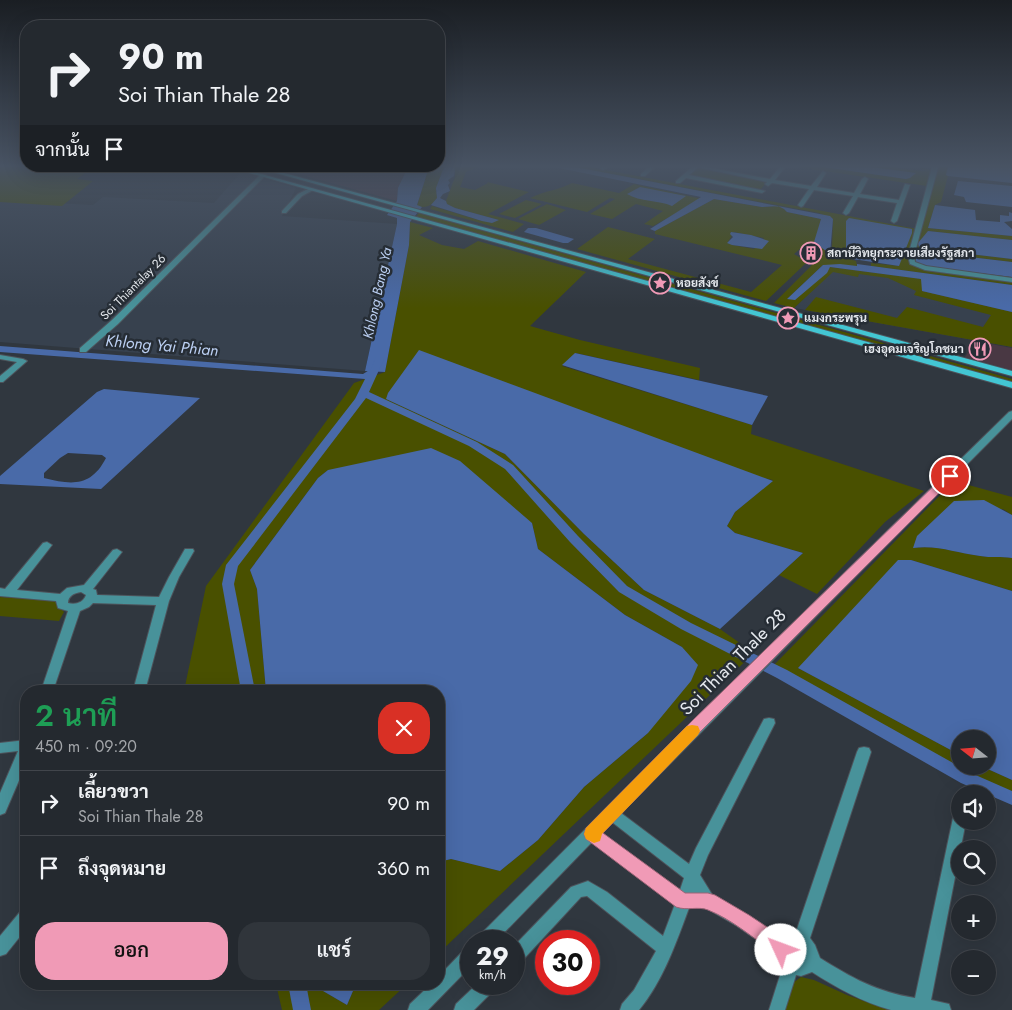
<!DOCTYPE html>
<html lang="th">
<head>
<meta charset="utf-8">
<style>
  body { margin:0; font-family:Jost,Sarabun,sans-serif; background:#30353b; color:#f1f3f6; height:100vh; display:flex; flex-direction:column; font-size:19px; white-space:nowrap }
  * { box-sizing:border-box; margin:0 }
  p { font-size:16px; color:#a3a6aa }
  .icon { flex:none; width:28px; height:28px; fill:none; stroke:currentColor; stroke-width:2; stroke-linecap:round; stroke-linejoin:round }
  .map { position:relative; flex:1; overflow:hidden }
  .drawer { position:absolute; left:20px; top:685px; width:425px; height:305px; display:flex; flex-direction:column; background:#24292f; border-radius:20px; box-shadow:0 5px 20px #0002,0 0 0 1px #41454b }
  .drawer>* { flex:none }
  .guide { position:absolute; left:20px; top:20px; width:425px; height:152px; border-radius:20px; box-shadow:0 5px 20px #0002,0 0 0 1px #41454b; background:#24292f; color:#f1f3f6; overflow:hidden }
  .needle { width:32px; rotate:287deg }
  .controls { position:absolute; left:951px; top:730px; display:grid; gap:10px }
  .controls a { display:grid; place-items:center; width:45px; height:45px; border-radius:50%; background:#24292f; box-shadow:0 5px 20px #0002,0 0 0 1px #41454b; font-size:25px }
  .speed { position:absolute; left:460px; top:930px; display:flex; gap:10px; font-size:25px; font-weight:700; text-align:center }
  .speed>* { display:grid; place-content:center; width:65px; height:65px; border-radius:50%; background:#24292f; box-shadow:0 5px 20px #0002,0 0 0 1px #41454b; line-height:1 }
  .speed small { font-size:12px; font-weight:400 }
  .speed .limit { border:8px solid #d22; background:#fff; color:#111 }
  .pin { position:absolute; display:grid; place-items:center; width:42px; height:42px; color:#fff; margin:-21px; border:2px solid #fff; border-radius:50%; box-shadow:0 1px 5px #0007 }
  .me { position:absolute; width:55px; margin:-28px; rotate:313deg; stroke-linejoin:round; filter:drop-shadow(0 0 4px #0008) }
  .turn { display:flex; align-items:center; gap:18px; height:105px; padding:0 15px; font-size:22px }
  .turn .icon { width:65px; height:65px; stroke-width:2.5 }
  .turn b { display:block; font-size:35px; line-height:42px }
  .then { display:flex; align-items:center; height:48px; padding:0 15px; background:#0003; gap:10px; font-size:19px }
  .round { display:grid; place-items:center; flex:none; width:52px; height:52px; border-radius:20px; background:#30353b }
  .head { display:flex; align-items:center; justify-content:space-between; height:85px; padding:0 15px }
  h1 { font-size:30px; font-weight:600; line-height:38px; color:#1e9e55 }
  .primary-button { display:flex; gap:10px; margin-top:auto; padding:10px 15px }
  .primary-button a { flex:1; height:58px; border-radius:20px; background:#f09ab6; color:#111; font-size:20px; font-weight:600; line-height:58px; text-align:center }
  .primary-button a+a { background:#30353b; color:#f1f3f6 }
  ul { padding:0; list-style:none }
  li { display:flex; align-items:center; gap:15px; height:65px; padding:0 15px; border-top:1px solid #41454b }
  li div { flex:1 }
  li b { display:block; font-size:19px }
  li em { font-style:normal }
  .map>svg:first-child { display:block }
  .commercial { fill:#493843 }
  .built { fill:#37414e }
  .green { fill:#495000; fill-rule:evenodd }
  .water { fill:#496aa8; fill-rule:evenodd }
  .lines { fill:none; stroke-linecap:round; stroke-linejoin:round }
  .canal { fill:#496aa8; fill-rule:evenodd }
  .minor-casing { stroke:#4d535b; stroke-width:2 }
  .secondary-casing { stroke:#4d535b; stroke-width:2 }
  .minor { fill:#48929a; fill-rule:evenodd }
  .secondary { fill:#43c6d3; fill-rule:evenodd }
  .route { fill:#f09ab6; stroke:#9c6476 }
  .slow { fill:#f59e0b }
  .labels { text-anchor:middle; stroke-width:5; stroke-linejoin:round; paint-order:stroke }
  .far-poi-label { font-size:12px; font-weight:bold; fill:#e5e9ee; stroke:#262d35; text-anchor:start }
  .far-street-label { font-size:12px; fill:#e5e9ee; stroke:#262d35 }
  .far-water-label { font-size:14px; font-style:italic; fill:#bcd0f3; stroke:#262d35 }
  .water-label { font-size:16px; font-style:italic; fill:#bcd0f3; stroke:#262d35 }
  .near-street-label { font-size:18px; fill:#e5e9ee; stroke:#262d35 }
</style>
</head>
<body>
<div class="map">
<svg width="1012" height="1010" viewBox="0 0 1012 1010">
  <rect width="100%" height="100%" fill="#30373f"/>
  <g class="commercial">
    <path d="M277,167H385L406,172L398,188L397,201L276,168Z"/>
    <path d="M975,341L1012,348V370L965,357Z"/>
  </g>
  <g class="built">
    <path d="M241,172L296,188L282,216L397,224L365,371L0,342V200L93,205L103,197L214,203Z"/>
    <path d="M835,268L922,279L1012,311V347L794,308Z"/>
  </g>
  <g class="green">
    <path d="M0,167H35L33,168L88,171L77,179L93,181L62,206L0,202Z"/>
    <path d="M429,167H444L436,188L437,198C432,205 427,209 417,206Z"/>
    <path d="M455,167H478L466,172L460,187L475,190L488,183L487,182L529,192L488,214L524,224L513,232L430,209L432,206L482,221L499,220L455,208L447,204L446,201L455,177Z"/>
    <path d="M575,167H590L917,229L927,186L797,167H824L906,179L916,173L871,167H903H898L901,169L926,171L918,167L930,170L932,167H948L946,175L948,176L941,202L935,205L928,228L1012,236V240L928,231L919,248L1012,259V262L920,251L915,262L931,267L1012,277V285L871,266V263L899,266L846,221V258L856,261L857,266L823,265L787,299L830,267L922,279V291L1012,312V347L805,310L816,297L897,318L907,307L983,327L991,315L914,295L916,291L888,278L859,274L858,277L833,272L794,308L774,303L811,266L815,259L822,256L814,251L801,248L794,254L809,263L805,264L766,301L577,249L608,227L655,239L628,259L751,292L782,265L655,234V231L714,199L762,207L778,206L784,209L787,212L821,219L819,226L832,249L833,219L819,213ZM734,232L764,238L754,249L732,245L728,242Z"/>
    <path d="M697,167L768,181L760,190L686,176Z"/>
    <path d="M572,183L619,193L634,184L702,199L653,226L644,224L663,211L636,204L612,219L590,214L615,199L610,198L587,212L530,198C546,190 557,191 572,183Z"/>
    <path d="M526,200L542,204L515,218L499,214Z"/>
    <path d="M547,204L566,210L539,225L518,219Z"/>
    <path d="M419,213L1012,379V383L416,217Z"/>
    <path d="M410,222L433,228L419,235L442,245L464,249L478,241L586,272L530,326L580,340L700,368L699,380L576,353L562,366L752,425L751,434L924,491L885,522L817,594L779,575L803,553L735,533L727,526L735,512L773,480L386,399L505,454L584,534L644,590L720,629L754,653L439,953V862L451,859L500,871L538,840L584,787L648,733L682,647L625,615L538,549L532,523L328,470L318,478L250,570L257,589L266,691H184L206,586L354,383L385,372L409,245Z"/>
    <path d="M954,481L1012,497V515L1003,509L914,548C939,545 956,553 980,556C991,558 1001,556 1012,558V591L911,560L798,668L960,755V766H981L1012,780V794L981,781L774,665Z"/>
    <path d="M0,597L55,601L64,612L59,621L0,616Z"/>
    <path d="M801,977L814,980L847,995L889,1010H785L793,983Z"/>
    <path d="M276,984H311L347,1005L356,984H407L379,1010H282Z"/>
  </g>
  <g class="water">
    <path d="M35,167H145L130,173L33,168Z"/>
    <path d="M408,167H429L417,205L422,207L410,222L409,245L385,372L365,371L397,224V218L387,215L397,201L398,188Z"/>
    <path d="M444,167H455L454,176L448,180L450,183L448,185L450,191L443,194L440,198L446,201L447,204L455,208L499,220L492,223L482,221L431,205L437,198L436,188Z"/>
    <path d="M554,167H575L830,216L833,219L830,254L814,242L821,219L787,212L784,209L778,206L762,207L714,199L655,231L650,229L701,197Z"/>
    <path d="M824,167H871L916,173L910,178L906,179Z"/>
    <path d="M948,167H1012V183L948,176L946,175Z"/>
    <path d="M958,181L1012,186V207L966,202L964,197L954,195Z"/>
    <path d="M640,187L686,196L672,206C659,200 640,202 627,194Z"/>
    <path d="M935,205L975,210L976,220L1000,222V215L1009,216V212L1012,213V221L1004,222L1012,229V236L928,228Z"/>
    <path d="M849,218L912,229V233L899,266L846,258V221Z"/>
    <path d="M528,228H536L574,239L568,243H563L524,232Z"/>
    <path d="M928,231L1012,240V259L919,248L918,243Z"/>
    <path d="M731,232L751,235L769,241L762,249L732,245L727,243L733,237L730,234Z"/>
    <path d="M919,251L1012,262V277L931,267L915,262Z"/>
    <path d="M840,264L857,266V264L1012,285V312L922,291L921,279L830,267L827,273L795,300L787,299L823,265Z"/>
    <path d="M419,350L773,481L735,512L727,526L735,533L803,553L720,629L644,590L584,534L505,454L386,399L388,393Z"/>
    <path d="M575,353L768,396L752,425L562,365Z"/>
    <path d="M104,389L200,398L101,489L0,484V476L97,392ZM68,453L102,455L106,458C91,487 72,485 44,478V473L60,458Z"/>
    <path d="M431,448L460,461L532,523L538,549L625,615L682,647L698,665L691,681L648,733L584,787L538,840L500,871L451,859L439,862V691H266L257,589L250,570L318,478L328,470Z"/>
    <path d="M984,500L1012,515V558C1001,556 991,558 980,556C955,553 939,545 913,548L917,536L954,501Z"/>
    <path d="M898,560H911L1012,591V780L981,766H988V739H960V755L798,668Z"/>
    <path d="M311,984H356L347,1005Z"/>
  </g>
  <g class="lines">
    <g class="canal">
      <path d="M0,346L363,374L371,369L376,357H382L384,359L369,392L477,442L513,465L578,536L627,586L691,623L787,670L971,773L1012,791V805L961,783L777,678L681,629L619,592L570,542L505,469L469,446L366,398L238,566L234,584L255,691H241L222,584L226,565L355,399L365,379L0,352Z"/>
      <path d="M288,984H306L311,1010H293Z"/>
    </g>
    <g class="minor-casing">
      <g id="minor">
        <path d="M601,167H608L603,170L600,168Z"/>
        <path d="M649,167H655L645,176H641V174Z"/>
        <path d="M692,167H706L770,179L780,167H785L775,180L811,186L823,171L826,173L817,187L854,193L862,179L865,177L868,179L860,194L899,200L905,184L910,185L897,221L894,223L891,221L897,203L858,197L849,213L846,215L843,213L853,196L814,190L803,206L801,207L798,205L809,189L772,183L768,186L765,184L767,182L698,167L689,175L765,191L762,193L686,178L680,183H676V181Z"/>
        <path d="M932,167H938L914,256L915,262L926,266L1012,278V282L925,270L910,264L908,256Z"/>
        <path d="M261,174L266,175L118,324L86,352H80V348L112,320Z"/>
        <path d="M310,188L315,189L302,196L286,213H282V211L298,194Z"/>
        <path d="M0,355L23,359L27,361L3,382H0V376L17,362L0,359Z"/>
        <path d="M1012,411V419L621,813L689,864L696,848L764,719L769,718L774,719L775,723L708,855L700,875L713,896L749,916L780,936L788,931L796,932L857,752L859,748L864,747L869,748L871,752L810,938L815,945L820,958C852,978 877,992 915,998L953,818L955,814L960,812V821H966L931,1000L949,1004L951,1010H891C862,1002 837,988 812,972L801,976L796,975L785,1010H769L782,969L778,963L773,951L737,926L706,908H689C676,943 663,981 639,1010H620L622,1004L634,990L656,951L587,896L581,897L520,963L514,965V946L571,887L588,881L607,892L663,936L675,904L592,842L496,941H477L479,936L693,721L1009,412ZM612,822L684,878L680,890L601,833ZM792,947C798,947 803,950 804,957L801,960L796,959L790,953Z"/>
        <path d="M47,542L52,545L17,590L60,594L67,588L84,585L113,550L117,549L122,552L93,589L96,590L97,595L159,597L169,577L185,549H193L194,551L179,577L169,601L145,691H133L156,605L93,603L89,607L80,611L53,691H41L68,611L58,608L56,601L0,596V588L5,589L43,543ZM81,592L86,595C83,603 75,605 68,603C68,596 74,593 81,592Z"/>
        <path d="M26,740V764L5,813L0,815V793L18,751L0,753V743Z"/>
        <path d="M26,910V929L6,954L0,956V936L20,912Z"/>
        <path d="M471,947V966L428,1010H408L410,1004L431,984H439V976L465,949Z"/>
        <path d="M477,984H496L494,990L474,1010H454L456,1004Z"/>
      </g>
    </g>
    <g class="secondary-casing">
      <g id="secondary">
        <path d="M228,167H236L1012,382V388Z"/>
        <path d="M254,167H262L1012,371V376Z"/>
      </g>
    </g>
    <use href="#minor" class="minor"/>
    <use href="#secondary" class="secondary"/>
  </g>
  <linearGradient id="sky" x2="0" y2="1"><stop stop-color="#1a1e23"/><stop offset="0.54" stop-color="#485363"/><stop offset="1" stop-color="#485363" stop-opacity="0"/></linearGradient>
  <rect width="1012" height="308" fill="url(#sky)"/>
  <path class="route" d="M950,473L953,474L955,476L953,479L703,729L603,833L685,893H708L715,895L749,915L788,941L791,947L787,957L781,959L774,957L772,951C752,937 731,919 708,910C698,906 687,911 676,907L586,839L584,834L586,828L692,721L946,474Z"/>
  <path class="slow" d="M692,725L698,726L700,731L698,735L602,834L600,841L594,843L586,839L584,834L586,828L687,726Z"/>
  <defs>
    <g id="building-ring" transform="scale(1.125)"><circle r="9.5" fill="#262d35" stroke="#f09ab6" stroke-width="1.5"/><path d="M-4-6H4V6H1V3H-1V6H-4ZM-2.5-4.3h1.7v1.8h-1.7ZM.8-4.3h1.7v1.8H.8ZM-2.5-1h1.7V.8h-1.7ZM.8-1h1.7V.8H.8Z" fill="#f09ab6"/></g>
    <g id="sight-ring" transform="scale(1.125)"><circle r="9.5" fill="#262d35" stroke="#f09ab6" stroke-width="1.5"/><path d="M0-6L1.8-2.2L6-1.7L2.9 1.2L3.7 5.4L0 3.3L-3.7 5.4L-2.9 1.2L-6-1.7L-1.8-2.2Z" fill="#f09ab6"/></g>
    <g id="restaurant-ring" transform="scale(1.125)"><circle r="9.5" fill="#262d35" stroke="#f09ab6" stroke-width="1.5"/><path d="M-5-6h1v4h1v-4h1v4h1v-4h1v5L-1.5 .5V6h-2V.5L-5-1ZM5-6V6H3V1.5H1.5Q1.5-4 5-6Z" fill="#f09ab6"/></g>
  </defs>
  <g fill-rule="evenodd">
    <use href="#building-ring" x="811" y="253"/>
    <use href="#sight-ring" x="660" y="283"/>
    <use href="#sight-ring" x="788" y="318"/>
    <use href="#restaurant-ring" x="980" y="349"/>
  </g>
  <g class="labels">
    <g class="far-poi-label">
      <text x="827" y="257">สถานีวิทยุกระจายเสียงรัฐสภา</text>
      <text x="676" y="287">หอยสังข์</text>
      <text x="804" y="322">แมงกระพรุน</text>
      <text x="964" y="353" text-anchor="end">เฮงอุดมเจริญโภชนา</text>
    </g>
    <g class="far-street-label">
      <text transform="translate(133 287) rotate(-45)" y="4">Soi Thiantalay 26</text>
    </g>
    <g class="far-water-label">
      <text transform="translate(377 293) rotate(-78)" y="5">Khlong Bang Ya</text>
    </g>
    <g class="water-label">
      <text transform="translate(162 345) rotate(5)" y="6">Khlong Yai Phian</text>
    </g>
    <g class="near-street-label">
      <text transform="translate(733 662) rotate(-45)" y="6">Soi Thian Thale 28</text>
    </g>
  </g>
</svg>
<div class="controls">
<a><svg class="needle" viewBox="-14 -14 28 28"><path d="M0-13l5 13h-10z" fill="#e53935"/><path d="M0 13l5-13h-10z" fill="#a3a6aa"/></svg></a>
<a><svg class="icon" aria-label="sound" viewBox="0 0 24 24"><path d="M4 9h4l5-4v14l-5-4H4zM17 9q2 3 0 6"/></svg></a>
<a><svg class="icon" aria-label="search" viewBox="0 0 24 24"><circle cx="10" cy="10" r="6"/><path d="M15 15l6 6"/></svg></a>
<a>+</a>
<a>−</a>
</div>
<div class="speed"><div>29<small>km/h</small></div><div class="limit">30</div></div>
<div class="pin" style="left:950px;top:476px;background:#d93025"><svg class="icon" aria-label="arrive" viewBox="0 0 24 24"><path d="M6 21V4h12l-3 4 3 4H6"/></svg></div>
<svg class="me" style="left:781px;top:950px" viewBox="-20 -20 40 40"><circle r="19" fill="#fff"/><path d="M0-13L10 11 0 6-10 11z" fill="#f09ab6"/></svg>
<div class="guide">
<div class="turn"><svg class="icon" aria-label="right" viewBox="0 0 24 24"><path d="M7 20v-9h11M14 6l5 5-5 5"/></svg><div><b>90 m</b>Soi Thian Thale 28</div></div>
<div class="then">จากนั้น<svg class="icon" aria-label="arrive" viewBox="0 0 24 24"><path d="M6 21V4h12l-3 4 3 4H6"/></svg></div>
</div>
<section class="drawer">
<div class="head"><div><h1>2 นาที</h1><p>450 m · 09:20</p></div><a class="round" style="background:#d93025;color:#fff"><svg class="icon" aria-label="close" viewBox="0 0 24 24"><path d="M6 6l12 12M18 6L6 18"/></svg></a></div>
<ul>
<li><svg class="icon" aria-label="right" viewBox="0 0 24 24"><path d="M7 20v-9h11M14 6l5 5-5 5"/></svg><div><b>เลี้ยวขวา</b><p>Soi Thian Thale 28</p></div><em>90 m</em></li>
<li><svg class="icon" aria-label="arrive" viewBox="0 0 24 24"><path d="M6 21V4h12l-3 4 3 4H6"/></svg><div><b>ถึงจุดหมาย</b></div><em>360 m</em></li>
</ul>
<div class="primary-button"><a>ออก</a><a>แชร์</a></div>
</section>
</div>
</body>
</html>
